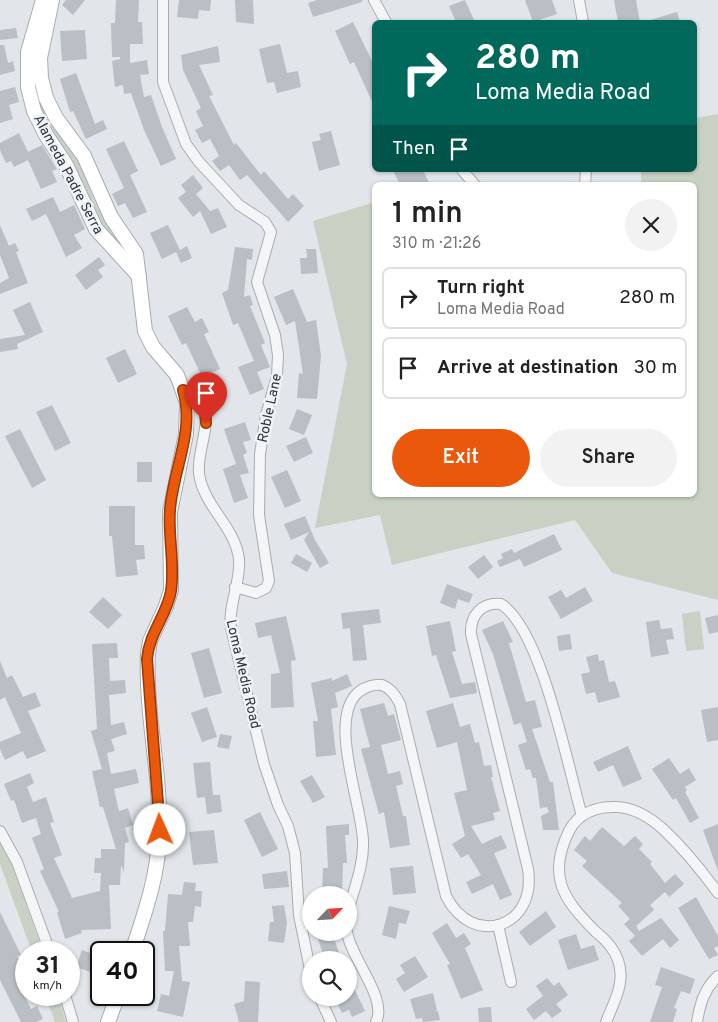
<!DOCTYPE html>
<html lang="en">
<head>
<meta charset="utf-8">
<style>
  body { margin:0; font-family:Overpass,sans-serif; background:#f2f2f2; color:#222; height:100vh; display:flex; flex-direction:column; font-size:19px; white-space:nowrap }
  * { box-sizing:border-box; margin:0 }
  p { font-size:16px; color:#767676 }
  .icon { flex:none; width:28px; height:28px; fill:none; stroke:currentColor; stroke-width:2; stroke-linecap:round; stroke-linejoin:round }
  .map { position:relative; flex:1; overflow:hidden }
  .drawer { position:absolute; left:372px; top:182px; width:325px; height:315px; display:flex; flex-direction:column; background:#fff; border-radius:8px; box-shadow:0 1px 4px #0004 }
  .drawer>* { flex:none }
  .guide { position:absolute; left:372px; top:20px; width:325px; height:152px; border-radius:8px; box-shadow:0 1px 4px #0004; background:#00695c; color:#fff; overflow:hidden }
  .needle { width:32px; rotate:65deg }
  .controls { position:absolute; left:302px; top:886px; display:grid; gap:10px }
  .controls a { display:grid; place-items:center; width:55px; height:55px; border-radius:50%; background:#fff; box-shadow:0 1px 4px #0004; font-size:25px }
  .speed { position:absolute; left:15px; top:941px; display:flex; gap:10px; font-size:25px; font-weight:700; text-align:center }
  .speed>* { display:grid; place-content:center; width:65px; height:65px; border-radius:50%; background:#fff; box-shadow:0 1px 4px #0004; line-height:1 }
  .speed small { font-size:12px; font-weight:400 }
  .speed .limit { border:2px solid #111; border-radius:8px; background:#fff; color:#111 }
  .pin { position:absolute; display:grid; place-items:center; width:42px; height:42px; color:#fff; margin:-51px -21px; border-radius:50% 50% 50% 0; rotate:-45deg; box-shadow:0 0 5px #0007 }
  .pin .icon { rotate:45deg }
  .me { position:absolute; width:55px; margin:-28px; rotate:358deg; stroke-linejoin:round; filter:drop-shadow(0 0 4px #0008) }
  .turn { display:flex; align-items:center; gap:18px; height:105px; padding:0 20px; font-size:22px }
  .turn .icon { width:65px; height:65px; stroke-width:2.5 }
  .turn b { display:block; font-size:35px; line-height:42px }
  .then { display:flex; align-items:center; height:48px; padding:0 20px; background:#0003; gap:10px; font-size:19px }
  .round { display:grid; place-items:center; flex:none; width:52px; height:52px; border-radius:26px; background:#f2f2f2 }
  .head { display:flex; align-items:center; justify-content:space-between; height:85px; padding:0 20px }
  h1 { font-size:30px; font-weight:600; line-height:38px }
  .primary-button { display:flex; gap:10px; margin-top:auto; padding:10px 20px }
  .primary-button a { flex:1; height:58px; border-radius:30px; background:#ea580c; color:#fff; font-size:20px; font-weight:600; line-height:58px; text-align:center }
  .primary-button a+a { background:#f2f2f2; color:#222 }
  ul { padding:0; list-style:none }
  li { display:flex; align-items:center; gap:15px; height:62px; margin:0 10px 8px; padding:0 10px; border:2px solid #e0e0e0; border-radius:8px }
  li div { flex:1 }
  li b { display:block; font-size:19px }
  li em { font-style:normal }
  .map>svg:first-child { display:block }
  .green { fill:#c8d1c4 }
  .building { fill:#babfc5 }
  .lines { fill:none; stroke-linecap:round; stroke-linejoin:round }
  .street-casing { stroke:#a8acb2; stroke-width:12 }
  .secondary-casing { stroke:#a8acb2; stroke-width:16 }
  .street { stroke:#f4f5f7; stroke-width:10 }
  .secondary { stroke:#fff; stroke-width:14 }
  .route-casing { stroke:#983908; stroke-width:12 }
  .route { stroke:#ea580c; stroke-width:9 }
  .labels { text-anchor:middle; stroke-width:5; stroke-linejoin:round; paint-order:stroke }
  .street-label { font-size:14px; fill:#2c343e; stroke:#f1f4f6 }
</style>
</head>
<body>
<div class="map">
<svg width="718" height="1022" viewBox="0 0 718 1022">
  <rect width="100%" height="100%" fill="#e2e5e9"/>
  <g class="green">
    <path d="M36,54L69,143L81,165L94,200L103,217L131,256L112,243L47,132L31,85Z"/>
    <path d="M718,114V600L612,573L575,520L392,565L380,515L315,528L347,364L313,221L375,202V495H695V185H641V170H695V118Z"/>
    <path d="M700,611L704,649L686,651L682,614Z"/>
    <path d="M0,843L12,865L43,952H32L0,864Z"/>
    <path d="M45,995H58L66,1022H55Z"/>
  </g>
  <g class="building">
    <path d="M66,0H85L73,15L62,5Z"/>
    <path d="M116,0H139L138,22H142L143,44H130V63L147,60L149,74L140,75L144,97L151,95L162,127L176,159L161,166L144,130L131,93L124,94L123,85L115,87L112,61L120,59V57H112L111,23H115Z"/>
    <path d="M179,0H211L210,11L199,10L198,19L177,17Z"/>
    <path d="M235,0H253L254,24L236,22Z"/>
    <path d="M317,0H362V2L313,17L308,3Z"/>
    <path d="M465,0L475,22H456L449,6Z"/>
    <path d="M525,0H552L557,14L533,22Z"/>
    <path d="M614,0H636L640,22H618Z"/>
    <path d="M677,12L680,22H650V20Z"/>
    <path d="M353,22L373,63L375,62V108L354,62L350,64L335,31Z"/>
    <path d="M16,28L18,38L0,40V30Z"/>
    <path d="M85,30L87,59L62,61L60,31Z"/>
    <path d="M280,44L287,73L298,71L301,87L277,93L274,82L267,83L259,49Z"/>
    <path d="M0,45H4L8,63L13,61L15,71L0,75Z"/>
    <path d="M218,46L220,62L199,65L213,95L209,96L234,145L236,143L261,175L264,171L288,199L293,194L304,206L288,222L247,175L240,180L229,165L220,171L212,161L219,156L210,139L202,143L195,130L203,126L196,111L201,108L183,70L181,55Z"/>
    <path d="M76,73L95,124L103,120L107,129L86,139L73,111L70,112L60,79Z"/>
    <path d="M15,87L19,102L9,105L13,119L0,123V91Z"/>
    <path d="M331,131L340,165L319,171L312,142L321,140L319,134Z"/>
    <path d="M19,133L28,152L42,145L57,169L52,171L57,182L41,189L28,160L14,167L11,161L6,163L0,150V143Z"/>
    <path d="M124,141L138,171L130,175L147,212L133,218L125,203L118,206L112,194L124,188L106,149Z"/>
    <path d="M393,170H423L430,185H400Z"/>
    <path d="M193,175L203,188L196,194L210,211L218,208L227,227L211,234L200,211L193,217L178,198L186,192L181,185Z"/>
    <path d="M53,197L60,212L74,205L85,229L74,235L82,248L66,257L46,214L32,221L26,209Z"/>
    <path d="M0,225L9,246L15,243L19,251L16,252L28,283L0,294V283L9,278L0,255Z"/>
    <path d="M168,225L180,250L187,246L192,258L181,263L176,252L162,259L150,233Z"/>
    <path d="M235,247L253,249L252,260L247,259L244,297L250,295L253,305L250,306L265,343L261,345L270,367L257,372L264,389L250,395L238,367L254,361L238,323L233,325L222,293L228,290Z"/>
    <path d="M306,249H316L318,273L301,274L300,258H307Z"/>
    <path d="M99,257L105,265L98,270L103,277L86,290L75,275Z"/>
    <path d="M293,289L307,322L316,320L321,356L317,399L297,398L299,373L303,374L295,321L286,325L274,297Z"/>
    <path d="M30,302L43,332L17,344L18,349L0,352V339L25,335L13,310Z"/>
    <path d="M187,307L195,322L202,318L209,332L204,334L220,369L202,377L186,343L182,345L168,316Z"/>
    <path d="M125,349L137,374L118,383L106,358Z"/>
    <path d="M52,405L71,443L55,451L36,412Z"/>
    <path d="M297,409L312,415L304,435L289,429Z"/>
    <path d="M245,422L251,440L243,442L247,453L243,455L249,473L240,475L248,498L234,503L223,469L236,464L224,429Z"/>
    <path d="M20,429L46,480L32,488L5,436Z"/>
    <path d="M306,437L313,453L294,462L286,446Z"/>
    <rect x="137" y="462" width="15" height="20"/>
    <path d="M287,470L301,501L285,508L271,477Z"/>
    <path d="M109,506H135V545H144L145,559L136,560L138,575L116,577L112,536H109Z"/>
    <path d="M305,516L315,540L329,563L320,568L304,540L309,532L291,540L284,524Z"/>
    <path d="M554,534L562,550L524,567L520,559L500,567L497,561L503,558L501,554L512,549L514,553Z"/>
    <path d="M296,554L312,563L307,572L291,563Z"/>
    <path d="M484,555L493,567L478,579L468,567Z"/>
    <path d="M447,584L473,594L469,603L458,599L455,609L440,603Z"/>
    <path d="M585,587L593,601L561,619L548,597L561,590L566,598Z"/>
    <path d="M103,597L122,615L108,629L89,612Z"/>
    <path d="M379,609L381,623L363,625L367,660L353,661L350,628L343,629L341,613Z"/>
    <path d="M718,615V632L709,634L705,618Z"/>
    <path d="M286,616L296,660L291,661L294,707L271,708V674L280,673L271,635L258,638L255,623Z"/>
    <path d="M659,620L661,629L672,628L674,639L666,640L669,654L651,657L646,622Z"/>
    <path d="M450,621L456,651L452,652L462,684L475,682L477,693L450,698L436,655L432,656L426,626Z"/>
    <path d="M503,621L513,642L509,643L526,702L535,700L542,727L532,729L550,782H553L559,830H543L541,816L549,812L547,807L540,808L536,778H533L530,769L526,770L518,745L527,742L521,723L514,725L493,654L482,630Z"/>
    <path d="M570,634L572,649L559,651L557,636Z"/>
    <path d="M117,643L118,658H109L110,681L125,680L126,693L109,695L111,725L124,722L127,734L111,739L115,751L107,753L111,774L136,769L139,783L114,789L119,811L128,808L133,825L125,828L129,842L125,843L124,872L121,865L120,885H109L111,929L81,930L82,933L65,939L57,912H59L40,871L44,869L32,838L41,834L36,818L22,823L14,800L11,801L4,784L30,773L34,783L27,787L33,802L46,797L54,822L50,823L62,855L54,858L72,898L100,891L101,873H94L95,858H101V849H116L103,807H100L92,771L102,769L91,731L97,729L92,644Z"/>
    <path d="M209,648L222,693L204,698L191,653Z"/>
    <path d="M598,654L599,661L604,660L609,682L615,681L620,697L598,703L595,692L586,694L581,674L590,672L586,657Z"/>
    <path d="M0,661L7,678L12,675L23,697L35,692L41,706L28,711L46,751L27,759L23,751L5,760L0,749V742L21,733L5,697L0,700Z"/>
    <path d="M347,674L352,686L335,693L338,707L331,709L336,755L316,757L313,721H318L311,683L332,678V681Z"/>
    <path d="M384,703L388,716L394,714L401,740L381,745L388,774L400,771L403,784L396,786L403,816H406L410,845L390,848L384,812L379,814L361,749L370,747L360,709Z"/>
    <path d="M453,703L460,727L470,724L475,743L479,742L484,766L491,765L493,777H491L500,811L493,813L495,820L471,826L482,844L501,835L507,848L494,853L512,895L500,900L493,884L472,894L466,882L481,875L468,854L461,858L452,844L465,836L454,793L467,790L457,742L437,748L426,711Z"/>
    <path d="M207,707L217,737L202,742L191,713Z"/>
    <path d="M718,707V740L707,742L701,710Z"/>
    <path d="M220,734L232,736L229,749L217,747Z"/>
    <path d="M628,746L642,779L623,787L613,765L598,772L593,762Z"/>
    <path d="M669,758L680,774L689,768L696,780L685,787L687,790L685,792L699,818L690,823L676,798L673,800L652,769Z"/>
    <path d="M210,762L213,795H220L222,812L207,814L205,797L197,798L193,763Z"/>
    <path d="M312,775L325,797L313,803L300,781Z"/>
    <path d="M260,812L278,849L262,857L244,820Z"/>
    <path d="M349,824V835H345L347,863H343L342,895H322L323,868H328L326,826Z"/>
    <path d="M718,824V871L703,830Z"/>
    <path d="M602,827L624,846L635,836L643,844L639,849L652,862L650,864L665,883L675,874L684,884L669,897L665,892L650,905L654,910L636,926L639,931L661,918L679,940L670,948L663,939L642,956L629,941L635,936L624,924L630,919L618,906L622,903L582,866L587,861L574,850L585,836L590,841Z"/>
    <path d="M214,830L218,863L193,865L189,832Z"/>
    <path d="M413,866L416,893L393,895L390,868Z"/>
    <path d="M287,871L289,887L264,889L262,874Z"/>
    <path d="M184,882L196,883L195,891H202L201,907L195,906L193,922H188L190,946H179L182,981L190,982L183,1017L157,1011L161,994L169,996L174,971H165L163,931H165L168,894L182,895Z"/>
    <path d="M696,897L718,936V946L714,948L718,955L709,959L678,908Z"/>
    <path d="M284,905L287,923L284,943L268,941L270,922H274L272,906Z"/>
    <path d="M389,906L410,911L406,924L399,923L396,939L382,935Z"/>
    <path d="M546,911L556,927L530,946L519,932Z"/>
    <path d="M0,912L21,955L17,956L26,975V989L22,991L31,1009L37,1006L43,1019L36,1022H21L0,980Z"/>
    <path d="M447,923L456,938L464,933L471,944L465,948L483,990L461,999L447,965L450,964L432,933Z"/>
    <path d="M316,932H332L339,953L324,958Z"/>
    <path d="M576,934L581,949L594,945L599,960L568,970L558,940Z"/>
    <path d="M82,950L101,957L99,975L76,967Z"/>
    <path d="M415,956L428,977L404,992L396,979L405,973L400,965Z"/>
    <path d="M661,967L695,979L690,994L681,991L674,1008L677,1009L673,1022H650L662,987L655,985Z"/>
    <path d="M349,978L365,1011L352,1017L349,1010L342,1013L335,998H349Z"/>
    <path d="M547,978L554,986L559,982L568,995L556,1004L562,1011L552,1018L546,1011L534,1020L526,1009L543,996L536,986Z"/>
    <path d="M245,981L260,982L258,1022H239L234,1004L244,1001Z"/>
    <path d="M433,993L437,1010L434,1011H438L440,1020L423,1022L422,1018L416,1019L410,999Z"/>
    <path d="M491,1007L492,1022H479L478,1008Z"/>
  </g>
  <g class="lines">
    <g class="street-casing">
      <g id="street">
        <path d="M163,0V82L186,144L199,162L239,205L265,222L271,232L257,282L275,335L278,355L277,376L266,415L260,454L259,515L269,581L266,588L256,593L235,587"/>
        <path d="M374,0L386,22"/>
        <path d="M579,0L583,22"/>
        <path d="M462,170L475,185"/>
        <path d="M585,185L586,170"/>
        <path d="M183,390C225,403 196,443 199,473C203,506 235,526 239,559C241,583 228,604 231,628L264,764L278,805L288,826L295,853L299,915L311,974"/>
        <path d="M0,831L17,862L50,952"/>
        <path d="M349,908C355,886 364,864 363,841C362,804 326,716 360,691C366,687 375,684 382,685C391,688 396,696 400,704L446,896C472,948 537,929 528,869L471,634C470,615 482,602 501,604C542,630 568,768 582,816"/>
        <path d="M498,925L511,982"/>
        <path d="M347,932C351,959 388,998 376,1022"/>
        <path d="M65,995L73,1022"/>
        <path d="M320,998L331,1022"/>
        <path d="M606,1022C614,1002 626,982 618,960C614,948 605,939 595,931C563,899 547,876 569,831C578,813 597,806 617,807C634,808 651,818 664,830C684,849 702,871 718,893"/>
        <path d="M697,1022C700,1004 704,989 718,976"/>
      </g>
    </g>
    <g class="secondary-casing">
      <g id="secondary">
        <path d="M43,0L28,52V87L34,111L46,135L66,165L96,229L139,276"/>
        <path d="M52,0L40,58L41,78L46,98L56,118L84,156L111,217L136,254L145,331L153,347L177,375L187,403L186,434L170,512L171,590L166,606L150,641L148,654C145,715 162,776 159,837C158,877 144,915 132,952"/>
        <path d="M108,1022L118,995"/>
      </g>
    </g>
    <use href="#street" class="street"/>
    <use href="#secondary" class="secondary"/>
  </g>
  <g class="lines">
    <g class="route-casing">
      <path id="route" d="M160,830L147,659C149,633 167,615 171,591C175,564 168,537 170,510C173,469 195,432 183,390C201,395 205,405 206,423"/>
    </g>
    <use href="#route" class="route"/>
  </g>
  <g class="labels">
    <g class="street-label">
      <text transform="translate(69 174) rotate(62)" y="5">Alameda Padre Serra</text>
      <text transform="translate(269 408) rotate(-78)" y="5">Roble Lane</text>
      <text transform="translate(244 674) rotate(77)" y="5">Loma Media Road</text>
    </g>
  </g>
</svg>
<div class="controls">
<a><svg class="needle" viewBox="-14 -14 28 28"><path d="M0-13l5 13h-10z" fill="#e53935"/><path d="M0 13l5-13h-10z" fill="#767676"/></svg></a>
<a><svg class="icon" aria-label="search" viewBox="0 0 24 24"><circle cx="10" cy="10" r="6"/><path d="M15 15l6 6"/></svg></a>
</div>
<div class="speed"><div>31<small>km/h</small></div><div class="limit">40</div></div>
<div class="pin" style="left:206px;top:423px;background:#d93025"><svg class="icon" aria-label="arrive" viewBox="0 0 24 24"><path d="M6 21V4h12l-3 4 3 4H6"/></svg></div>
<svg class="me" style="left:160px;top:830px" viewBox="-20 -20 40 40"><circle r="19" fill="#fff"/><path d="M0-13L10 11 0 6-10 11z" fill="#ea580c"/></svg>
<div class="guide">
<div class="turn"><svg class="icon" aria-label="right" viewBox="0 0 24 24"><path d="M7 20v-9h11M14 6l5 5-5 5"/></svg><div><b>280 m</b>Loma Media Road</div></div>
<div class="then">Then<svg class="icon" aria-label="arrive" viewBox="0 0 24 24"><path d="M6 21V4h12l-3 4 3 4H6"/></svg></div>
</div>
<section class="drawer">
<div class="head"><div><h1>1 min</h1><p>310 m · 21:26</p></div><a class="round"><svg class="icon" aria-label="close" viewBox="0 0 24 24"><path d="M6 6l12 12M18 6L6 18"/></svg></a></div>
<ul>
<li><svg class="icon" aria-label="right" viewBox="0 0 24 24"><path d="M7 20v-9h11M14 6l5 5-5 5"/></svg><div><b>Turn right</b><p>Loma Media Road</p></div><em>280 m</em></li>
<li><svg class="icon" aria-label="arrive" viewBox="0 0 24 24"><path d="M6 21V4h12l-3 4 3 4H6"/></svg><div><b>Arrive at destination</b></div><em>30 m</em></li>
</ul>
<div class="primary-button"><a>Exit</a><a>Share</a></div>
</section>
</div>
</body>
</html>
